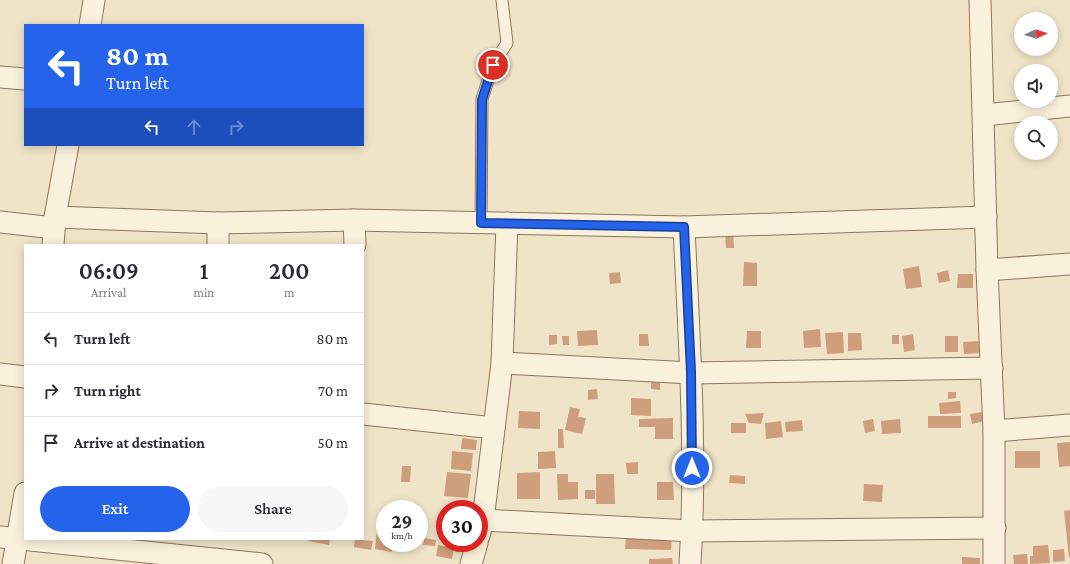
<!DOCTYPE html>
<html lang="en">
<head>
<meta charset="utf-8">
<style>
  body { margin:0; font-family:"Crimson Pro",serif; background:#f7f7f7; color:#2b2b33; height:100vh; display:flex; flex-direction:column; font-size:15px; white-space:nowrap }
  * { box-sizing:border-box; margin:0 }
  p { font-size:13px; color:#7c7c81 }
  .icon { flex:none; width:22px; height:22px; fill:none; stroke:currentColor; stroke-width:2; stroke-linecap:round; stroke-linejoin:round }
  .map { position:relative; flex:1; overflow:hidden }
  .side { position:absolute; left:24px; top:244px; width:340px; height:296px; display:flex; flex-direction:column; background:#fff; border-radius:0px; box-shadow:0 2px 10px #0003 }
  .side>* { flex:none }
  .top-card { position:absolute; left:24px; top:24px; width:340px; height:122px; border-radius:0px; box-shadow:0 2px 10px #0003; background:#2563eb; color:#fff; overflow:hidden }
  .needle { width:26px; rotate:86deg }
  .fabs { position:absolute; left:1014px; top:12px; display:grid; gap:8px }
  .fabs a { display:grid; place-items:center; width:44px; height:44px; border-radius:50%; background:#fff; box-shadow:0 2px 10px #0003; font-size:20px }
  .speed { position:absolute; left:376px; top:500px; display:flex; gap:8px; font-size:20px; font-weight:700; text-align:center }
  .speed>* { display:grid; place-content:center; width:52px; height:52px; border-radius:50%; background:#fff; box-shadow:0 2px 10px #0003; line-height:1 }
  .speed small { font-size:10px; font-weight:400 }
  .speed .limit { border:6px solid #d22; background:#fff; color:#111 }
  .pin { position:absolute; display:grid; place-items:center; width:34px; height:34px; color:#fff; margin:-17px; border:2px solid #fff; border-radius:50%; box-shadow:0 1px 4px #0007 }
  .me { position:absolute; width:44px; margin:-22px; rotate:0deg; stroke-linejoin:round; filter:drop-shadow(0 0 3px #0008) }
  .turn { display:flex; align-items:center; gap:14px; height:84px; padding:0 16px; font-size:18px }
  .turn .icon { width:52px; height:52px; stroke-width:2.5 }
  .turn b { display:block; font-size:28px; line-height:34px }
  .lanes { display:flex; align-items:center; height:38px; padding:0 16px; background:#0003; justify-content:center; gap:20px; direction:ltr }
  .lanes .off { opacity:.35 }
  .eta { display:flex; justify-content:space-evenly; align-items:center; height:68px; text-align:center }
  .eta b { font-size:24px; font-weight:600; line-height:28px }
  .action { display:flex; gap:8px; margin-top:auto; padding:8px 16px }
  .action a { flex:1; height:46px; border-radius:24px; background:#2563eb; color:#fff; font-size:16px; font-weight:600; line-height:46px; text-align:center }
  .action a+a { background:#f7f7f7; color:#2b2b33 }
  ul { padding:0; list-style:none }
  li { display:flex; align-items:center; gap:12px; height:52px; padding:0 16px; border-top:1px solid #e1e1e2 }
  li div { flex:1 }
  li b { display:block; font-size:15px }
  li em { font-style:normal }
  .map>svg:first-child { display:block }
  .building { fill:#cf9f7d }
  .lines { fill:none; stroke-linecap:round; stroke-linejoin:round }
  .lane-casing { stroke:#8d765c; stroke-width:13 }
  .street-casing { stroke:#8d765c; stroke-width:23 }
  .lane { stroke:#faf1dc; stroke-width:11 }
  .street { stroke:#faf1dc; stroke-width:21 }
  .route-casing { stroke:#184099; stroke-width:10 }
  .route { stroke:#2563eb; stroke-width:7 }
</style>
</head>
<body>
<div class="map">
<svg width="1070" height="564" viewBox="0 0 1070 564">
  <rect width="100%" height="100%" fill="#f0e4c8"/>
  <g class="building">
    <path d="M733,230L734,248H726L725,231Z"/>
    <path d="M744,262L757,263V286H743Z"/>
    <path d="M919,266L922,287L906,289L903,269Z"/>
    <path d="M948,270L950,281L939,283L937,273Z"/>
    <path d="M620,272L621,283L610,284L609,273Z"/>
    <path d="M958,274H973V288H957Z"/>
    <path d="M820,329L821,347L804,348L803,331Z"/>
    <path d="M597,330L598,345L578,346L577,331Z"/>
    <path d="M747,331H761V348H746Z"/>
    <path d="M843,332L844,353L827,354L825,333Z"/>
    <path d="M848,333H861L862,350L848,351Z"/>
    <path d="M639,334H648L649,346H639Z"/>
    <path d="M913,334L915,350L904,352L902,336Z"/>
    <path d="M549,335H557V344L549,345Z"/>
    <rect x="892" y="335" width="7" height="9"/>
    <path d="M562,336H569V345H563Z"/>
    <rect x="945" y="336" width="13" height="16"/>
    <path d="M981,341L982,353L964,354L963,342Z"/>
    <path d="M651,376H660V390L651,389Z"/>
    <path d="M597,389L598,399L588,400V390Z"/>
    <path d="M948,392H956V398L948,399Z"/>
    <path d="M631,398L651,399V416L631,415Z"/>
    <path d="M960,401L961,413L940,414L939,403Z"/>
    <path d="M570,407L580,409L578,417L586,418L582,434L565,430Z"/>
    <path d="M519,411L540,412V429L518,428Z"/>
    <path d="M982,412L984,421L972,424L970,414Z"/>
    <path d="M764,413L761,424L749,423L745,414Z"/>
    <rect x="928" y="416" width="33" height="12"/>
    <path d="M673,418V439H655V427H639V419Z"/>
    <path d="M873,419L875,431L865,433L863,421Z"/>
    <path d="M900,419L901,433L882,434L881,421Z"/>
    <path d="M802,420L803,431L786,432L785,422Z"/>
    <path d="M781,421L783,437L766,439L765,423Z"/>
    <rect x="731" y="423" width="15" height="10"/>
    <path d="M558,429H563L564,448H558Z"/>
    <path d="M462,438L477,440L476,450L461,449Z"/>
    <path d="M1070,442V466L1059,467L1057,443Z"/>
    <path d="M452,451L473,453L471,471L451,469Z"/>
    <path d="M555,451L556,468L538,469V452Z"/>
    <rect x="1015" y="451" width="25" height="17"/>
    <path d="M638,462V474H627L626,463Z"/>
    <path d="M402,466H411L410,482H401Z"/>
    <path d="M447,472L471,474L468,498L444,496Z"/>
    <path d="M540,472V499H517V473Z"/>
    <path d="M557,474H568V482H578V499L558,500Z"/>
    <path d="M596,474H614L615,504H596Z"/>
    <path d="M730,475L745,476V484L729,483Z"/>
    <path d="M657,482H673L674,500H657Z"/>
    <path d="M864,484L883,485L882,502L863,501Z"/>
    <rect x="585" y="490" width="10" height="9"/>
    <path d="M1070,510V558H1069L1064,511Z"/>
    <path d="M377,530L385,531V543H393L392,552L375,549Z"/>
    <path d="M626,536L672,537L671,550L625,549Z"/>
    <path d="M424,538L436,540L435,546L423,545Z"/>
    <path d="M308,539H330L329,545L308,541Z"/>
    <path d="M355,539L373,541L371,550L354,547Z"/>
    <path d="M438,545L454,548L452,559L436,556Z"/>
    <path d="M1048,545L1050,563L1030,564V556H1033V546Z"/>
    <path d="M1064,549L1065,561L1053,562V550Z"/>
    <path d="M1027,554L1028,564H1014L1013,555Z"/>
    <path d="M962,557L980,558V564H962Z"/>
    <path d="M672,558L673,564H649V559Z"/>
  </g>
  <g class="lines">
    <g class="lane-casing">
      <path id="lane" d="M481,223L482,99L493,65L507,43L502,0"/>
    </g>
    <g class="street-casing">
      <g id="street">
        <path d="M980,0L987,270L994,431V564"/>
        <path d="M90,25L94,0"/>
        <path d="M0,77L25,79"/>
        <path d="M984,115L1070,106"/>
        <path d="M55,217L218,223L354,220L684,227L986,217"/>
        <path d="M354,220L355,245"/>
        <path d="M0,222L54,228"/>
        <path d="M218,223V245"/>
        <path d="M684,227C689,339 697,452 690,564"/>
        <path d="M53,245L55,217L68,145"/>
        <path d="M987,270L1070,264"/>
        <path d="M502,363L691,373L992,368"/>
        <path d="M0,374L25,377"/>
        <path d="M363,414L494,428"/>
        <path d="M994,431L1070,425"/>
        <path d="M483,520L692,531L995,528"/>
        <path d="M479,536L483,520L502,363L507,223"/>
        <path d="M0,537L262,564"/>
        <path d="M13,564L25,493"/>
        <path d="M471,564L477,543"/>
      </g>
    </g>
    <use href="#lane" class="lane"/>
    <use href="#street" class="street"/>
  </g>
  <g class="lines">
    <g class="route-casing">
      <path id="route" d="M493,65L482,100L481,223L684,227L691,372L692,468"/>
    </g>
    <use href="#route" class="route"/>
  </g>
</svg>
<div class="fabs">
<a><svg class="needle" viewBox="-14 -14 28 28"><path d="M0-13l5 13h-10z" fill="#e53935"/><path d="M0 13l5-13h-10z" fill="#7c7c81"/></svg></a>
<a><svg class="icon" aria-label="sound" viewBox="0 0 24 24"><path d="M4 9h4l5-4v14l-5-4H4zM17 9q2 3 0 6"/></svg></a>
<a><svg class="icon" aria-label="search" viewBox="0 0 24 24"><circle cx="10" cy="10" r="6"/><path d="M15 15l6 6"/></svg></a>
</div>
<div class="speed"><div>29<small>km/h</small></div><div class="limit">30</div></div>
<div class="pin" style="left:493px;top:65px;background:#d93025"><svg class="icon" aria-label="arrive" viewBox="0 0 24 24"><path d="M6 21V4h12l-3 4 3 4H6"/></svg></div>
<svg class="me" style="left:692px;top:468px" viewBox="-20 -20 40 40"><circle r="17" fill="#2563eb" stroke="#fff" stroke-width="3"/><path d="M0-11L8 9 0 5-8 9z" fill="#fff"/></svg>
<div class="top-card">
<div class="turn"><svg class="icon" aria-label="left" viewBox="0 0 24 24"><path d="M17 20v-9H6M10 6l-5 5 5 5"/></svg><div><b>80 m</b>Turn left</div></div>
<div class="lanes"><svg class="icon" aria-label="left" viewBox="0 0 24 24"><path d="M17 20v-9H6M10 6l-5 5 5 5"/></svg><svg class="icon off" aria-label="ahead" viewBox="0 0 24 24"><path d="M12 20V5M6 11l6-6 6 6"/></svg><svg class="icon off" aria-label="right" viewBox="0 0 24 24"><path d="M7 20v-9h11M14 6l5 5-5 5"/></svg></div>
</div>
<section class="side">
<div class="eta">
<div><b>06:09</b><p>Arrival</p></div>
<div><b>1</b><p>min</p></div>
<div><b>200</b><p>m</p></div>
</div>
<ul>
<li><svg class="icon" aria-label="left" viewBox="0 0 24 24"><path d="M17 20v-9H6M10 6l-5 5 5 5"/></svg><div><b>Turn left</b></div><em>80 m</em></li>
<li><svg class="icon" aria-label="right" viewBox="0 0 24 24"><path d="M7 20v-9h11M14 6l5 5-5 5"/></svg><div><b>Turn right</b></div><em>70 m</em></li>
<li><svg class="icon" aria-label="arrive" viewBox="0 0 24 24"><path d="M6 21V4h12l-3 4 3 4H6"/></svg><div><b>Arrive at destination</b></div><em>50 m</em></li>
</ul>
<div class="action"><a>Exit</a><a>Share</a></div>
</section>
</div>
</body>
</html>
